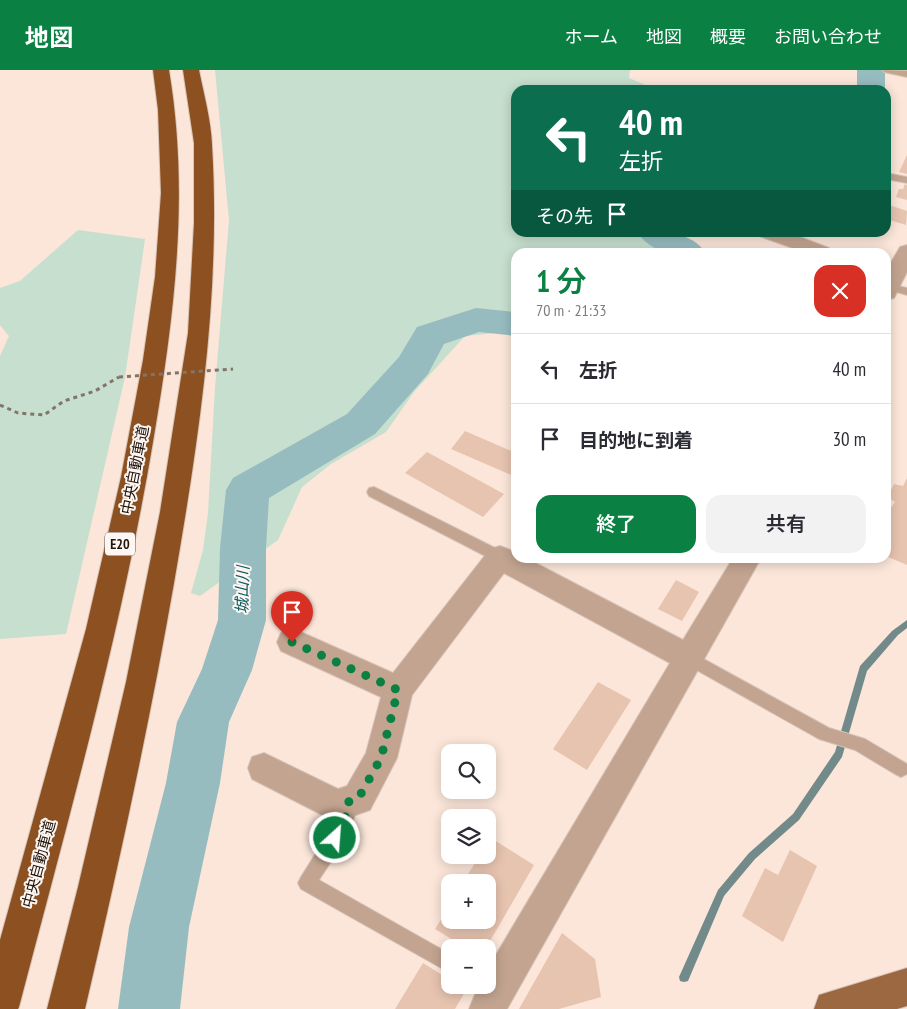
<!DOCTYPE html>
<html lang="ja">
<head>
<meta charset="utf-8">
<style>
  body { margin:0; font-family:"PT Sans Narrow","Noto Sans JP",sans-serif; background:#f2f2f3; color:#2b2b33; height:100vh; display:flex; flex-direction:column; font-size:19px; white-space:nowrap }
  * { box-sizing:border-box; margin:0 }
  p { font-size:16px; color:#7c7c81 }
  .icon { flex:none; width:28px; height:28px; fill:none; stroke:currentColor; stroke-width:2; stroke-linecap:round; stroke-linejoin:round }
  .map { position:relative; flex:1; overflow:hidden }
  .side { position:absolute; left:511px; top:178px; width:380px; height:315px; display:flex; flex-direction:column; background:#fff; border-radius:15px; box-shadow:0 2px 12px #0003 }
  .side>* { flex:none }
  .top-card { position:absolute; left:511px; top:15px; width:380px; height:152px; border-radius:15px; box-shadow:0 2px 12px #0003; background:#0b6e4f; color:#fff; overflow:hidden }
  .buttons { position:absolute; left:441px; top:674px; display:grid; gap:10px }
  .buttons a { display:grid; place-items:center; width:55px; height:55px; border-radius:10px; background:#fff; box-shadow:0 2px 12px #0003; font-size:25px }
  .pin { position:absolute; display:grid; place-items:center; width:42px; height:42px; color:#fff; margin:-51px -21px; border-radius:50% 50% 50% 0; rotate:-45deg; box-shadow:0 0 5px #0007 }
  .pin .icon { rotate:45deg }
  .me { position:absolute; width:55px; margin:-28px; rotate:26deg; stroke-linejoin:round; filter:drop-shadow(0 0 4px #0008) }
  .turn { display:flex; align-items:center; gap:18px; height:105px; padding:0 25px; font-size:22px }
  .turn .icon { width:65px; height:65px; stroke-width:2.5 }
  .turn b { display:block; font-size:35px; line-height:42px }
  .then { display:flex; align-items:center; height:48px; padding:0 25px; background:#0003; gap:10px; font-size:19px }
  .round { display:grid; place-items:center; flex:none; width:52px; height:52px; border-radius:15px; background:#f2f2f3 }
  .head { display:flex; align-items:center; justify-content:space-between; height:85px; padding:0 25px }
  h1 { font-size:30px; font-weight:600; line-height:38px; color:#0b8043 }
  .button { display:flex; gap:10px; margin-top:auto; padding:10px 25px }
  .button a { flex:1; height:58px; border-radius:15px; background:#0b8043; color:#fff; font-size:20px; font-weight:600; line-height:58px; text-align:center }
  .button a+a { background:#f2f2f3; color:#2b2b33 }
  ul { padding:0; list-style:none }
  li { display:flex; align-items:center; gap:15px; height:70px; padding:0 25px; border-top:1px solid #e1e1e2 }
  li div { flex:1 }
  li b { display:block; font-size:19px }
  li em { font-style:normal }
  header { display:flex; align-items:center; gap:30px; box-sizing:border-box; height:70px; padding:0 25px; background:#0b8043; color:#fff }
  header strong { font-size:24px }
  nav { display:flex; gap:28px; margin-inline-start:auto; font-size:18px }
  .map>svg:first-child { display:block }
  .green { fill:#c6dfce }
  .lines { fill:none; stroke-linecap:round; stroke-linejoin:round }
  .stream { fill:#738a8a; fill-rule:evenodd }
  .river { fill:#97bcc0; fill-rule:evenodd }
  .building { fill:#e7c4b0 }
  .service-casing { stroke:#d8c4b8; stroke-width:2 }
  .minor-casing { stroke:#d8c4b8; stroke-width:2 }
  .primary-casing { stroke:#d8c4b8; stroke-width:2 }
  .motorway-casing { stroke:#d8c4b8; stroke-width:2 }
  .path { stroke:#837469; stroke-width:3; stroke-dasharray:4 4; stroke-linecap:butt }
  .service { fill:#c2a490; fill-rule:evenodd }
  .minor { fill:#c2a490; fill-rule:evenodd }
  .primary { fill:#9b6841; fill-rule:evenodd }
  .motorway { fill:#8d5121; fill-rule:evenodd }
  .path-bridge { stroke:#837469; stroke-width:3; stroke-dasharray:4 4; stroke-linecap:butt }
  .route { stroke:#0b8043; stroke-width:9; stroke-dasharray:0 16.2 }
  .labels { text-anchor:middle; stroke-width:4; stroke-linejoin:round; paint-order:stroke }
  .shield { fill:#fef6f2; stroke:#625851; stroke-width:1 }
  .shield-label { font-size:14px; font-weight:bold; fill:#1f140c }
  .street-label { font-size:15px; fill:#1f140c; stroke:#fef6f2 }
  .water-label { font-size:16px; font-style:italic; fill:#085a61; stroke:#fef6f2 }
</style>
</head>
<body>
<header>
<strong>地図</strong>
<nav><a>ホーム</a><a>地図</a><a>概要</a><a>お問い合わせ</a></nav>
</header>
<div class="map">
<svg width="907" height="939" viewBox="0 0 907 939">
  <rect width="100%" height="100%" fill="#fbe6d9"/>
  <g class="green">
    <path d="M215,0H630L629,8L657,20H516V162L663,163L673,170L711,182H516V261L465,266L414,322L386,362L331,394L302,417L278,470L200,526L191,523L203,480L208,443L215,318L229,150Z"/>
    <path d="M78,160L145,169L125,307L66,564L0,569V286L9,266L0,255V218L20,211Z"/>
  </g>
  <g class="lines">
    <path class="stream" d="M907,550V558L898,565L867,601L842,687L799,750L755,789L724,826L688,911L684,912L680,911L679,907L718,820L749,783L793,744L835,682L860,596L892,561Z"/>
    <g class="river">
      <rect x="857" y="0" width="28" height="20"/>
      <path d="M637,162C660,162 690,160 705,182C679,185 653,186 637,162Z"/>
      <path d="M476,238L516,242V266L479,262L444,274L428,304L375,364L269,428L266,478V550L252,600L229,652L220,713L189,857L180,939H118L129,857L166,713L177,652L202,599L218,550L220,478L226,420L233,408L347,344L399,287L417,257Z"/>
    </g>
  </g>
  <g class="building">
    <path d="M907,85V104L899,102Z"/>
    <path d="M905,114L907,115V130L896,127L899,119H903Z"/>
    <path d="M886,134L907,141L906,155L886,149Z"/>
    <path d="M465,361L516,383V407L451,379Z"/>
    <path d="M427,382L504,424L483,447L405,403Z"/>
    <path d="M907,408V495L886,486V445L895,432L888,427L894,414L903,416Z"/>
    <path d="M676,510L699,522L682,551L658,539Z"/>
    <path d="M598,612L631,630L587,700L553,679Z"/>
    <path d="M491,768L534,795L486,878H466L435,859L450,835V850H488V812H463L480,785H488V773Z"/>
    <path d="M790,780L817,796L783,872L742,846L765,798L778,805Z"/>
    <path d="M562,863L595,889L601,927L559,939H519Z"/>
    <path d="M423,893L450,910V915H458L466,920L455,939H395Z"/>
  </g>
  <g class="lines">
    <g class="service-casing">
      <g id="service">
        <path d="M883,0L907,1V7L884,2Z"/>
        <path d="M886,103L907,107V113L886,109Z"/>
        <path d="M886,213L907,218V225L886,219Z"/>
        <path d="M374,417L505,483L507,487L505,491H495L369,426L367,422L369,418Z"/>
        <path d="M689,581L829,658L865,669L907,694V704L901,707L895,704L855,680L819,669L684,593L681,588L684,583Z"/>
        <path d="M348,724L354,726C364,750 331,790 319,810L450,884V903L301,819L298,813L301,807L336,751L342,726Z"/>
      </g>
    </g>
    <g class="minor-casing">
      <g id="minor">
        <path d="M756,162H787L829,178L832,182H804L759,166Z"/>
        <path d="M907,175V202L894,228L886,230V201L900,177Z"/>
        <path d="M500,476L516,482V488H526L683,570L733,488H761L507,939H469L479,915H488V898L670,593L504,503L412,625L397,688L370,740L336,752L252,709L248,698L252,687L264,683L338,719L347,716L366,683L381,627L281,581L277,572L281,563L292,559L303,563L393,603L490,479Z"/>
      </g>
    </g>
    <g class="primary-casing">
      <path id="primary" d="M907,898V936L897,939H814L819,925Z"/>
    </g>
    <g class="motorway-casing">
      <g id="motorway">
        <path d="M153,0H169C190,125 174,248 153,372C121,563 68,750 19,937L18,939H0V870L86,559L121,407L143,290L155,207L161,123L158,40Z"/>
        <path d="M183,0H199C204,25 211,50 212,75C221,222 199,369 174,513C149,656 118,798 85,939H47L78,817L126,612L160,442L188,263L194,153V73Z"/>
      </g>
    </g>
    <path class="path" d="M0,335L18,343L44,345L64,331L95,321L119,307"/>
    <use href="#service" class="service"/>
    <use href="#minor" class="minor"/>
    <use href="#primary" class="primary"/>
    <use href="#motorway" class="motorway"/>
    <path class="path-bridge" d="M119,307L233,299"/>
  </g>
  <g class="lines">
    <path class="route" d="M292,572L398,620L381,688L358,729L348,732L344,754L335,768"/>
  </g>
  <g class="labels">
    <rect class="shield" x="105" y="462.5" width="30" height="23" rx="4"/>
    <g class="shield-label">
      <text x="120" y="479">E20</text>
    </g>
    <g class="street-label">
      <text transform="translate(135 400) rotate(-79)" y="5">中央自動車道</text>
      <text transform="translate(39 794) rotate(-75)" y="5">中央自動車道</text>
    </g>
    <g class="water-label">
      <text transform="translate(242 520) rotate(-89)" y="6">城山川</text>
    </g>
  </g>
</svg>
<div class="buttons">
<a><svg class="icon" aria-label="search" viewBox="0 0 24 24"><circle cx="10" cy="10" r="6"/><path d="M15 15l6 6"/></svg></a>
<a><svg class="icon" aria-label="layers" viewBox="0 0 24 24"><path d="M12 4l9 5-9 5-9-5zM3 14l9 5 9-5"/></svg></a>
<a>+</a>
<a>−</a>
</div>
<div class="pin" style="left:292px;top:572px;background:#d93025"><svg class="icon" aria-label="arrive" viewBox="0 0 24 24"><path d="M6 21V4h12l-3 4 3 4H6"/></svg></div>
<svg class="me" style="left:335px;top:768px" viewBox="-20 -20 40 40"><circle r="17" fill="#0b8043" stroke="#fff" stroke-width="3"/><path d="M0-11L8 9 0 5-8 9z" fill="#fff"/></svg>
<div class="top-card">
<div class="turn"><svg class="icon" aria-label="left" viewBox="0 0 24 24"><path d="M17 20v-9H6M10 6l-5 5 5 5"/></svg><div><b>40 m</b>左折</div></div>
<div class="then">その先<svg class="icon" aria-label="arrive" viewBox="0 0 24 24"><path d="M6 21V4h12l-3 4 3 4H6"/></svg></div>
</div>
<section class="side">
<div class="head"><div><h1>1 分</h1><p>70 m · 21:33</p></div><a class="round" style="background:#d93025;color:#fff"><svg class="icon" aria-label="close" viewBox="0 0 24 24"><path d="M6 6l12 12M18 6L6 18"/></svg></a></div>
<ul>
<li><svg class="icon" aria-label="left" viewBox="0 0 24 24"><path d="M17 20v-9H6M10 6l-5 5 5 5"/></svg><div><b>左折</b></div><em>40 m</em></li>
<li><svg class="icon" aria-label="arrive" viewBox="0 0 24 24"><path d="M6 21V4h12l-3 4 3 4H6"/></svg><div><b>目的地に到着</b></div><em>30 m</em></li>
</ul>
<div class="button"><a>終了</a><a>共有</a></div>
</section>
</div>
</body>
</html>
